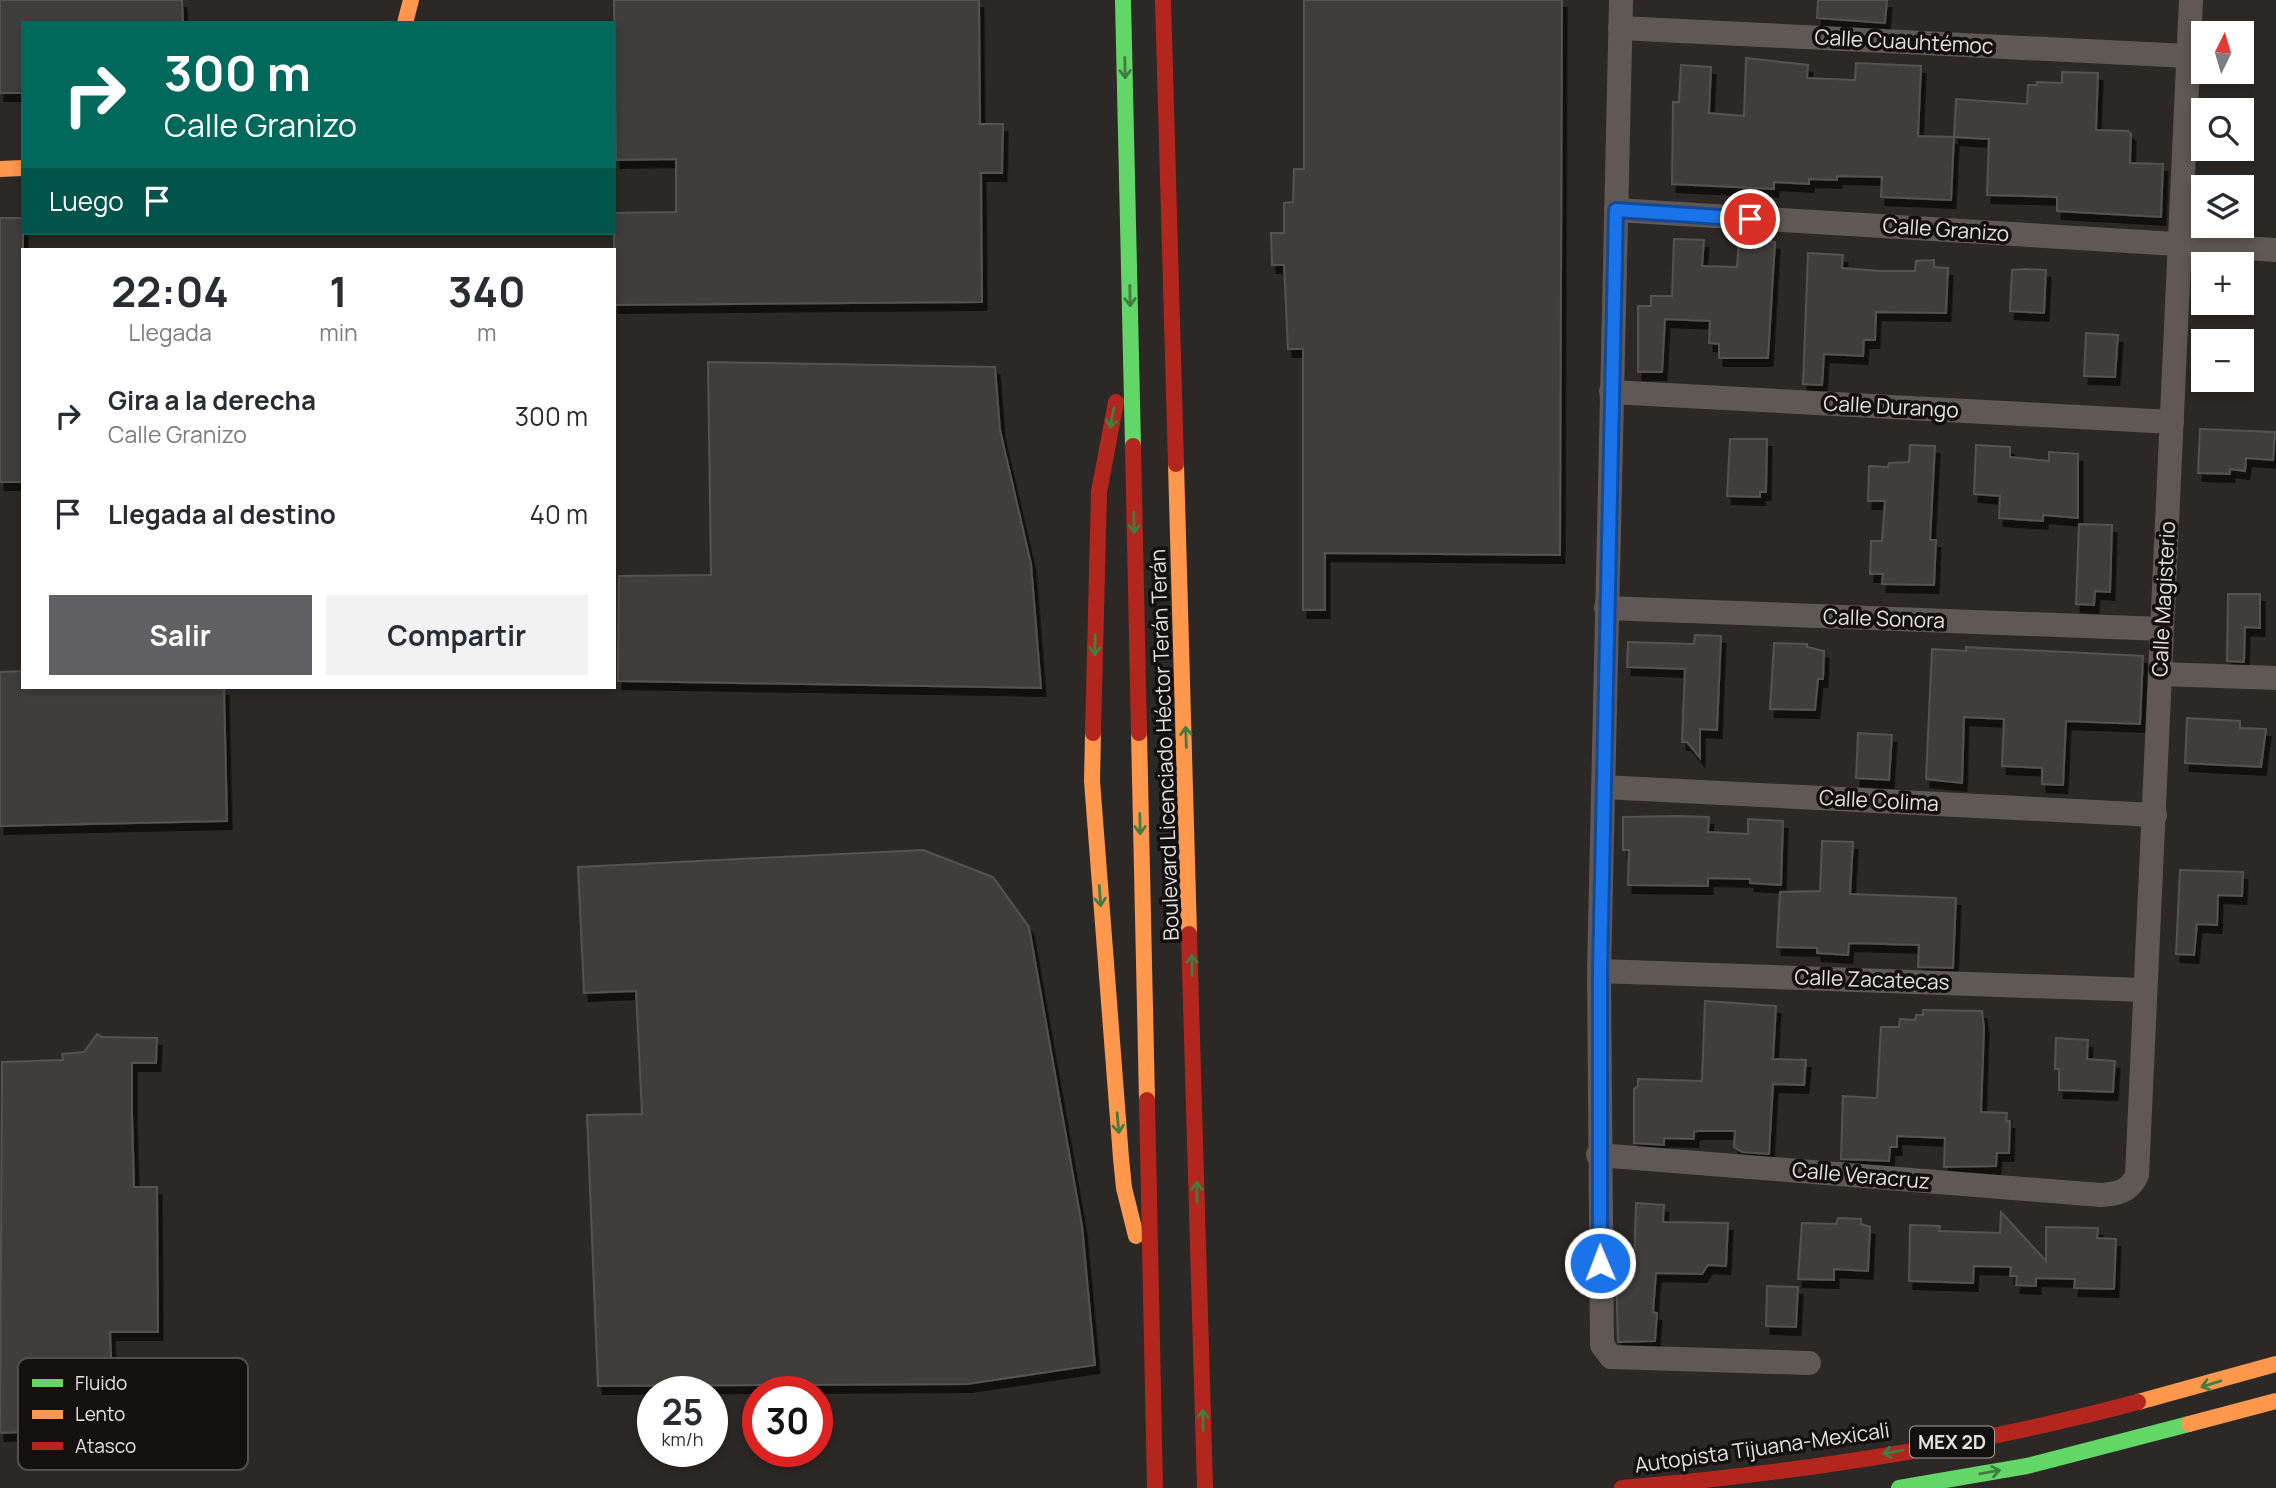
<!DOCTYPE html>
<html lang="es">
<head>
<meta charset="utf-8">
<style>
  body { margin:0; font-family:Manrope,sans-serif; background:#f2f2f3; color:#2b2b33; height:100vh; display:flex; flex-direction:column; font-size:26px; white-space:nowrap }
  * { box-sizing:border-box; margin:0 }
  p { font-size:23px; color:#7c7c81 }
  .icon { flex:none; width:38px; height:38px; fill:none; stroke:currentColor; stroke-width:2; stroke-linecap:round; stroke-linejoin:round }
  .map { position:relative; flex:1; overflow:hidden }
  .sheet { position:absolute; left:21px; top:248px; width:595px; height:441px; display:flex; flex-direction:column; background:#fff; border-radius:0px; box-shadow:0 4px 10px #0003 }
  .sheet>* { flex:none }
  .top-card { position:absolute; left:21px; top:21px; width:595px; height:214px; border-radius:0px; box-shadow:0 4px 10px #0003; background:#00695c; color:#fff; overflow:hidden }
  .needle { width:46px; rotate:5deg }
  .tools { position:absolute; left:2191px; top:21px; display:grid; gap:14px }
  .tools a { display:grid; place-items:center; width:63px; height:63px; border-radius:0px; background:#fff; box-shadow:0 4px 10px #0003; font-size:35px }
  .speed { position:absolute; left:637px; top:1376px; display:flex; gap:14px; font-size:35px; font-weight:700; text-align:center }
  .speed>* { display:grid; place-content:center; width:91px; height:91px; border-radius:50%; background:#fff; box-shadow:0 4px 10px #0003; line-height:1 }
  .speed small { font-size:18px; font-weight:400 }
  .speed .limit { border:10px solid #d22; background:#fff; color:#111 }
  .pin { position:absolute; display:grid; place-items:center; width:60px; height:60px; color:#fff; margin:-30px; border:4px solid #fff; border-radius:50%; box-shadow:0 2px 7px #0007 }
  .me { position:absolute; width:77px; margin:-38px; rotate:359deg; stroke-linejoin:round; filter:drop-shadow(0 0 5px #0008) }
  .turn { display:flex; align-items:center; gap:24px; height:147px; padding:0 28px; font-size:32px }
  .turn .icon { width:91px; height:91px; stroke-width:2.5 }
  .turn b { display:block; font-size:49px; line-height:60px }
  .then { display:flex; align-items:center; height:66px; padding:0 28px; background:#0003; gap:14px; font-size:26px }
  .eta { display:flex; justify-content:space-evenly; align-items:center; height:119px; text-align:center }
  .eta b { font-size:42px; font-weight:700; line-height:49px }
  .action { display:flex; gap:14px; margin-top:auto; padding:14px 28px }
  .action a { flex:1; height:80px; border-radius:0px; background:#616063; color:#fff; font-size:28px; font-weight:700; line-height:80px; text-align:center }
  .action a+a { background:#f2f2f3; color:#2b2b33 }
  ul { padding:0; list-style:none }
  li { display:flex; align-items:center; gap:21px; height:98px; padding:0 28px }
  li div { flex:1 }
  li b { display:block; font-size:26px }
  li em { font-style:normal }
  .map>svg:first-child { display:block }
  .building { fill:#413e3c; stroke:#555250; stroke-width:2; filter:url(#shadow) }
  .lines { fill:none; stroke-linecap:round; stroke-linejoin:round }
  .street { stroke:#5f5855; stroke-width:24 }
  .fast { stroke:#63d668; stroke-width:16 }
  .slow { stroke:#ff974d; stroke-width:16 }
  .jam { stroke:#b3261e; stroke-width:16 }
  .oneway { stroke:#3f7d40 }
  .route-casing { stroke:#114b97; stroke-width:18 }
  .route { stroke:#1a73e8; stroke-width:12 }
  .labels { text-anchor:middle; stroke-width:7; stroke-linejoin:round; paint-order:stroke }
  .shield { fill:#13100f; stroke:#a6a2a0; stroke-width:2 }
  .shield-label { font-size:19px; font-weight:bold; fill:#e5e1de }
  .street-label { font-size:21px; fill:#e5e1de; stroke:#13100f }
  .key { fill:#13100f; stroke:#524f4d; stroke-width:2 }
  .key-label { font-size:19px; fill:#e5e1de }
</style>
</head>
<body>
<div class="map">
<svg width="2276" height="1488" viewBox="0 0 2276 1488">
  <defs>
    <filter id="shadow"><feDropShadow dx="4.5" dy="8" stdDeviation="0" flood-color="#0009"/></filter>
  </defs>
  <rect width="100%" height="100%" fill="#2b2825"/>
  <g class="building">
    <path d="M0,0H182L183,23H23V93H0Z"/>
    <path d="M614,0H979L980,124H1003L1002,173H981L982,302L614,305V213L676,212V159L616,160Z"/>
    <path d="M1304,0H1562L1560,555L1325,553V610H1303V349H1288L1284,265H1272L1271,233H1284V203L1293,202L1294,169H1304Z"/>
    <path d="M1818,0H1887L1885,23L1817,18Z"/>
    <path d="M1746,58L1808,65L1807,78L1855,80L1856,63L1921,66L1918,136L1954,137L1951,200L1881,197L1882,177L1837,176V180L1809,179V184L1774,182V189L1672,184L1673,102H1679L1681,65L1711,67L1709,113L1744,116Z"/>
    <path d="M2062,72L2098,73L2096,130L2128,131L2131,134L2130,163L2163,164L2161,217L2057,211V197L1987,195L1989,139L1954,137L1956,99L2027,104L2028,85H2037V82L2062,83Z"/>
    <rect x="0" y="218" width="23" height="264"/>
    <path d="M1674,239L1704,240L1702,266L1737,267L1739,240L1775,242L1768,358H1719V344L1709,343L1710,321L1665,319L1662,372H1638V306H1651V296H1672Z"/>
    <path d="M1808,253L1843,255L1842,268L1881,271H1915L1916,261L1934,260V267L1948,268L1946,313L1876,312L1875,340H1864L1863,356L1824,354L1822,385L1803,384Z"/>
    <path d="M2025,269L2046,270L2044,313L2010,311L2012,270Z"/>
    <path d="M2086,333L2118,335L2115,377L2084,376Z"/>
    <path d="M708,362L995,367L1000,430L1031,564L1041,688L618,681L619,576L711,575Z"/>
    <path d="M2200,429L2275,432L2273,460L2246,458L2245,471L2230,469V474L2198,473Z"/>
    <path d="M1730,439H1767L1766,492H1760V497L1727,496Z"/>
    <path d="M1910,445L1935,446L1930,540H1936L1934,585L1882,584L1883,574H1870L1871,541H1882L1885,501H1868L1869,466L1888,467L1889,463L1909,462Z"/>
    <path d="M1976,445L2010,447V457L2049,461V452L2078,454V518L2043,515V521L1999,518L2000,496L1974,494Z"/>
    <path d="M2079,524L2112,525L2110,592L2095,591L2094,605L2076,604Z"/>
    <path d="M2228,594H2260V628L2245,627L2244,662L2227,661Z"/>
    <path d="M1695,635L1721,636L1717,730L1700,729V758L1687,742H1682L1685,669L1627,667L1628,642L1694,644Z"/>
    <path d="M1774,643L1807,644V647L1824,651L1823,679H1818L1815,710L1770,709Z"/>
    <path d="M1966,647L2143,656L2140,724L2066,721L2063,785L2042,784V768L2002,766L2004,719L1964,717L1962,783L1926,779L1932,649L1966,651Z"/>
    <path d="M23,671V688H224L227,821L0,826V672Z"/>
    <path d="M2187,718L2240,721V728L2266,729L2261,767L2185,763Z"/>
    <path d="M1858,733L1892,735L1889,780L1856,778Z"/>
    <path d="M1677,816L1709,817L1708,832L1748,834V819L1783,821L1781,885L1750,883V879L1708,878V886L1628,885L1629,850H1623V817Z"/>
    <path d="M1822,841L1853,842L1850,894L1956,898L1953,968L1918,967L1919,945L1849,943L1848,955L1817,953V948L1777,947L1780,892L1820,891Z"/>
    <path d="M923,850L993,877L1029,927L1082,1226L1095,1365L967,1384L598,1386L587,1115L642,1114L636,991L584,993L578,867Z"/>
    <path d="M2180,870L2243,872L2242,896L2218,895L2217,925L2197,924L2194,955L2176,954Z"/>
    <path d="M1705,1001L1776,1006L1773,1059L1806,1060L1804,1085L1773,1084L1769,1154L1742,1152L1734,1147L1735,1131H1698L1694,1132V1139L1664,1138V1145L1634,1143V1089L1638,1086V1079L1702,1081Z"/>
    <path d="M1923,1010L1982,1011L1984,1028L1981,1112L2007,1113L2006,1121H2010L2009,1153H1997L1996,1166L1944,1167L1945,1138L1897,1136V1147H1890L1889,1161L1841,1159L1843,1096L1877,1098L1881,1027H1899L1900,1019L1915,1020L1916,1015H1923Z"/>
    <path d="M97,1034L102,1037L157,1038L156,1063H132V1114L134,1187H157L158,1332H110L114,1428L0,1433L2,1062L63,1060L62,1054L84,1052Z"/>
    <path d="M2056,1038L2088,1040L2087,1059L2115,1061L2113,1092L2059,1090V1069H2055Z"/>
    <path d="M1636,1203L1664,1205L1663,1222L1728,1223L1726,1266L1708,1265L1702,1274L1656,1273L1653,1312L1657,1313L1655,1341L1618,1342L1616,1272H1634Z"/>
    <path d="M2001,1212L2046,1261V1227L2098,1228L2097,1238L2116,1239L2114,1289L2074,1288L2075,1279L2036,1278V1286L2016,1285L2017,1276H2010L2011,1267L1974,1266L1973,1283L1909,1281L1910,1225L1940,1226L1939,1231L2000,1233Z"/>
    <path d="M1838,1218L1861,1219V1224L1870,1227L1868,1271L1834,1269V1280L1798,1279L1802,1223L1836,1224Z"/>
    <path d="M1767,1286L1798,1287L1796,1327L1766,1326Z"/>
  </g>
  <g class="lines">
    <g class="street">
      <path d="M1621,0L1599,971L1602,1345L1611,1357L1809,1363"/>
      <path d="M1620,28L2188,56"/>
      <path d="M1616,210L2276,250"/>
      <path d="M1611,392L2172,422"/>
      <path d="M1606,608L2162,629"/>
      <path d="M2160,674L2276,678"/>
      <path d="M1603,787L2155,815"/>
      <path d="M1599,971L2145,990"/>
      <path d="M1598,1155L2101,1195C2118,1194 2130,1191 2137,1175L2191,0"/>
    </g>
    <g class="fast">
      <path d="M1123,0L1133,446"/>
      <path d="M1899,1488L2027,1466L2189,1424"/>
    </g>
    <g class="slow">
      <path d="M405,23L411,0"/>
      <path d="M0,169L23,168"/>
      <path d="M1176,464L1189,934"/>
      <path d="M1093,733L1092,781L1121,1158L1124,1188L1136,1236"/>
      <path d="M1139,733L1147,1100"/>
      <path d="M2138,1402L2276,1364"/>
      <path d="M2189,1424L2276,1401"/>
    </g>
    <g class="jam">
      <path d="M1163,0L1176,464"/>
      <path d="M1133,446L1139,733"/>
      <path d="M1093,733L1099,492L1116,402"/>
      <path d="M1189,934L1205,1488"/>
      <path d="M1147,1100L1155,1488"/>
      <path d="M1622,1488C1796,1473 1969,1447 2138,1402"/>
    </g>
  </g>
  <defs><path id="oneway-shaft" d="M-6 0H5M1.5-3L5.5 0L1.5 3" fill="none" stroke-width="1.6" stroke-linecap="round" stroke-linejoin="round" transform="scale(1.75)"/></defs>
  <g class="oneway">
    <use href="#oneway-shaft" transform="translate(1125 68) rotate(89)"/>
    <use href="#oneway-shaft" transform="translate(1130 296) rotate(89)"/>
    <use href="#oneway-shaft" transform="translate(1112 418) rotate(101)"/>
    <use href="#oneway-shaft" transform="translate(1134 523) rotate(89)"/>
    <use href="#oneway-shaft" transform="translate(1095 645) rotate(91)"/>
    <use href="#oneway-shaft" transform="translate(1186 737) rotate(-92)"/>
    <use href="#oneway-shaft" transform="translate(1140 824) rotate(89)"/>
    <use href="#oneway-shaft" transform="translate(1100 896) rotate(86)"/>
    <use href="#oneway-shaft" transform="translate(1192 965) rotate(-91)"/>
    <use href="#oneway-shaft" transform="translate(1118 1123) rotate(85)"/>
    <use href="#oneway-shaft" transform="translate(1197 1192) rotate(-91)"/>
    <use href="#oneway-shaft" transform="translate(2211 1384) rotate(163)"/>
    <use href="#oneway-shaft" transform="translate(1203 1420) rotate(-91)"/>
    <use href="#oneway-shaft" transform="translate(1893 1452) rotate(170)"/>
    <use href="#oneway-shaft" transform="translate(1990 1472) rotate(-10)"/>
  </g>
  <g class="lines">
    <g class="route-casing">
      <path id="route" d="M1600,1263V971L1616,210L1750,219"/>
    </g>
    <use href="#route" class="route"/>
  </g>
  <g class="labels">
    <rect class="shield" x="1910" y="1426.5" width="84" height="31" rx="5"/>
    <g class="shield-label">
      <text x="1952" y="1449">MEX 2D</text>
    </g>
    <g class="street-label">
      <text transform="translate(1904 42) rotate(3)" y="7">Calle Cuauhtémoc</text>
      <text transform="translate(1946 230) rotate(4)" y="7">Calle Granizo</text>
      <text transform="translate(1891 407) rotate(3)" y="7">Calle Durango</text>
      <text transform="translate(2164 599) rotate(-87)" y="7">Calle Magisterio</text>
      <text transform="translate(1884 619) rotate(2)" y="7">Calle Sonora</text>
      <text transform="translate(1165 745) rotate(-92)" y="7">Boulevard Licenciado Héctor Terán Terán</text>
      <text transform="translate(1879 801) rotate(3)" y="7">Calle Colima</text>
      <text transform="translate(1872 980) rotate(2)" y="7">Calle Zacatecas</text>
      <text transform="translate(1861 1176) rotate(5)" y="7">Calle Veracruz</text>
      <text transform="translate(1762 1448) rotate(-8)" y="7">Autopista Tijuana-Mexicali</text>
    </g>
  </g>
  <rect x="18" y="1358" width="230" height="112" rx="10" class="key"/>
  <rect x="32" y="1379" width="31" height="8" fill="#63d668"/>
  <rect x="32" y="1410" width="31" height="9" fill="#ff974d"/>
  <rect x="32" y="1442" width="31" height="8" fill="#b3261e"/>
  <g class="key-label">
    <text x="75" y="1390">Fluido</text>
    <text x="75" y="1421">Lento</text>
    <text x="75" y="1453">Atasco</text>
  </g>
</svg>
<div class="tools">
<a><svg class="needle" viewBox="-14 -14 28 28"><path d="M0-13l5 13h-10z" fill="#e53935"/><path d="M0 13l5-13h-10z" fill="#7c7c81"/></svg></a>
<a><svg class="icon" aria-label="search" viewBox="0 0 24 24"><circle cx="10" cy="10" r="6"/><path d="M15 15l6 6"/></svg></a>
<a><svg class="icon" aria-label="layers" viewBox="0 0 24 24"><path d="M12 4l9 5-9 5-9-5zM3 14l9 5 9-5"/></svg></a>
<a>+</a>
<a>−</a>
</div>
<div class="speed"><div>25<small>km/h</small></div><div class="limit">30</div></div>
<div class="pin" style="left:1750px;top:219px;background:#d93025"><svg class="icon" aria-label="arrive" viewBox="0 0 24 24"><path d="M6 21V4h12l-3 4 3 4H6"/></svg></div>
<svg class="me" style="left:1600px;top:1263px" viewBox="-20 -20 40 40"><circle r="17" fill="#1a73e8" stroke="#fff" stroke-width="3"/><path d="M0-11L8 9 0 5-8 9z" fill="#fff"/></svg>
<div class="top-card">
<div class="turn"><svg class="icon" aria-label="right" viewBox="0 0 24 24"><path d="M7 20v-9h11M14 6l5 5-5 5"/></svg><div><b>300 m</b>Calle Granizo</div></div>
<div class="then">Luego<svg class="icon" aria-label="arrive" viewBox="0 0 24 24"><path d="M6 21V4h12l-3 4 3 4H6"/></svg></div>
</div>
<section class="sheet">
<div class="eta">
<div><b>22:04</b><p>Llegada</p></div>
<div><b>1</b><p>min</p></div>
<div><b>340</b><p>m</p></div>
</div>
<ul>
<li><svg class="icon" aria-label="right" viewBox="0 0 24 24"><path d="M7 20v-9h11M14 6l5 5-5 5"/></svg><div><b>Gira a la derecha</b><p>Calle Granizo</p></div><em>300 m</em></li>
<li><svg class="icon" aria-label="arrive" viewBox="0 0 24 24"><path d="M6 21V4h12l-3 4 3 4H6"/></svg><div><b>Llegada al destino</b></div><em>40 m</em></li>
</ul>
<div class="action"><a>Salir</a><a>Compartir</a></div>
</section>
</div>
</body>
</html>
